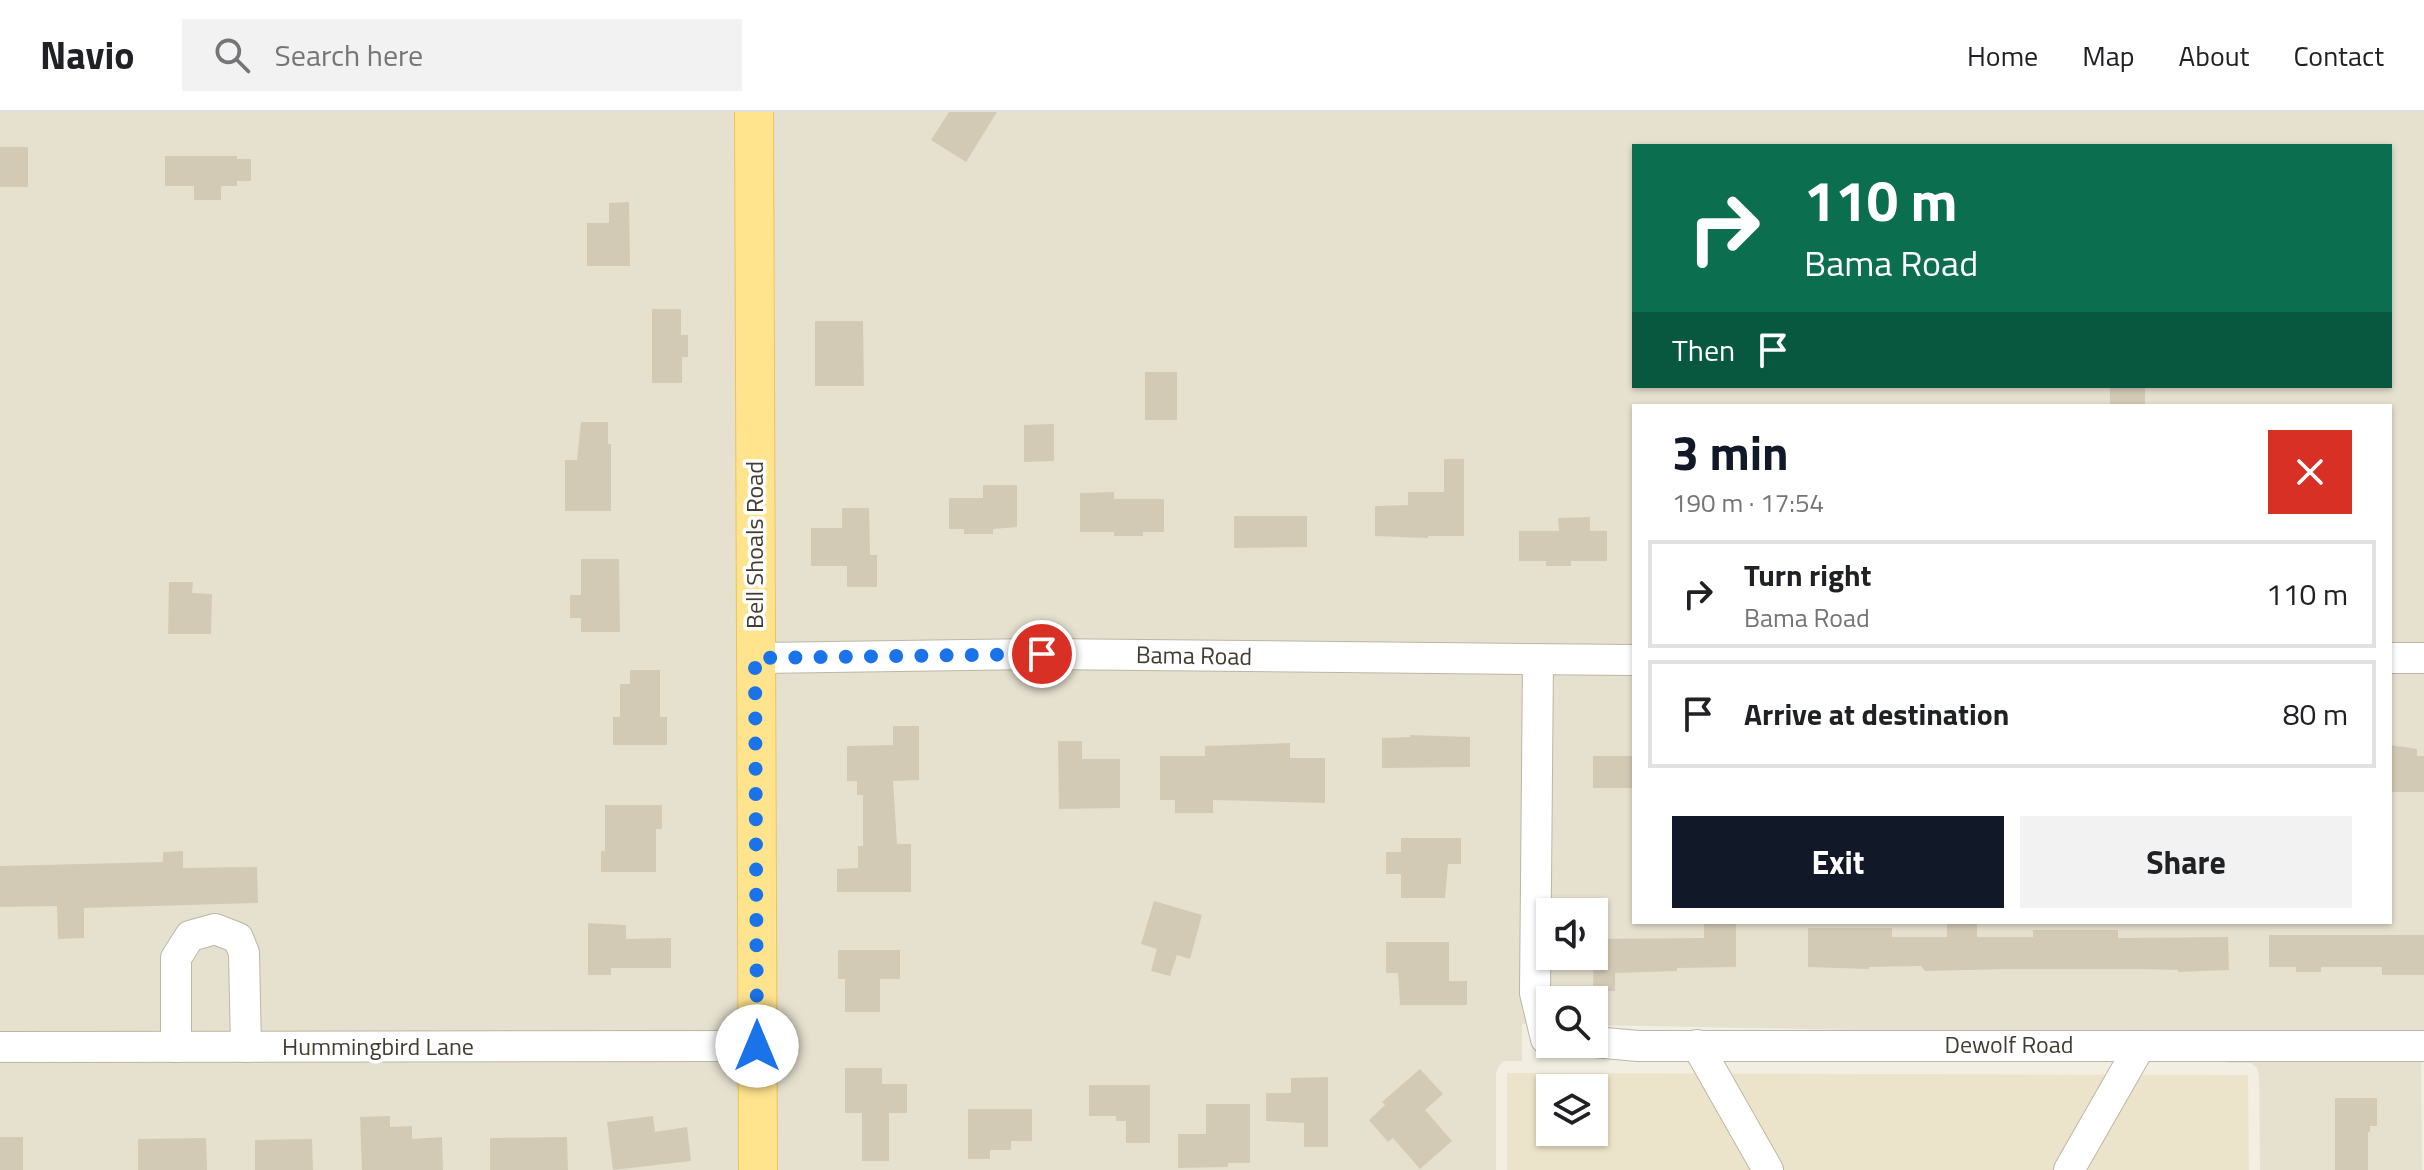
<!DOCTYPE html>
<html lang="en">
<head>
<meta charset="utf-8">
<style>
  body { margin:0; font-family:"Titillium Web",sans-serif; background:#f2f2f2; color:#202124; height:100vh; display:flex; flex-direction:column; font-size:30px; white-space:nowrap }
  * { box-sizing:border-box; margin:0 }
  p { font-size:26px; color:#757577 }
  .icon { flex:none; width:44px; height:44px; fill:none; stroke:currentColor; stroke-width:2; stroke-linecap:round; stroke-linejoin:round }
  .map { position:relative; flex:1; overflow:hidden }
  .details { position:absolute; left:1632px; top:292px; width:760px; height:520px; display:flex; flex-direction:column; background:#fff; border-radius:0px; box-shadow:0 2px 6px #0004 }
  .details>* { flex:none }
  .top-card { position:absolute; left:1632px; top:32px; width:760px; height:244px; border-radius:0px; box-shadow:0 2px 6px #0004; background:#0b6e4f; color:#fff; overflow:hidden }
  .controls { position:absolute; left:1536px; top:786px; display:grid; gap:16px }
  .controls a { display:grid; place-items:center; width:72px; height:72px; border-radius:0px; background:#fff; box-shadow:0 2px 6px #0004; font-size:40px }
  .pin { position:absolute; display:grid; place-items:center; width:68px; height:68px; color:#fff; margin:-34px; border:4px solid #fff; border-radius:50%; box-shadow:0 2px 8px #0007 }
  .me { position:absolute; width:88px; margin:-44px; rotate:0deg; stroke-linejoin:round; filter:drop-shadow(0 0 6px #0008) }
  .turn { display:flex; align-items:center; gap:28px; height:168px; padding:0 40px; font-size:36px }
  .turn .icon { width:104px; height:104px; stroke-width:2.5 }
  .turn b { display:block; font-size:56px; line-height:68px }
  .then { display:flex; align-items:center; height:76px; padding:0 40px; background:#0003; gap:16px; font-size:30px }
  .round { display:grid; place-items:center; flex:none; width:84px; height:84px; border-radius:0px; background:#f2f2f2 }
  .overview { display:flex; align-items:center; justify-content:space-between; height:136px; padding:0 40px }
  h1 { font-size:48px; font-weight:700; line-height:60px; color:#111827 }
  .cta { display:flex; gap:16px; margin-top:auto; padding:16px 40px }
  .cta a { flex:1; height:92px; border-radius:0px; background:#111827; color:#fff; font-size:32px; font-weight:700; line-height:92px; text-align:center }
  .cta a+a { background:#f2f2f2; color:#202124 }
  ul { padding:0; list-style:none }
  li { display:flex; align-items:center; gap:24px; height:108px; margin:0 16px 12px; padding:0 24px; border:4px solid #e0e0e0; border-radius:0px }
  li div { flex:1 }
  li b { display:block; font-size:30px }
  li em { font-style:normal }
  header { display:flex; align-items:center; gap:48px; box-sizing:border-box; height:112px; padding:0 40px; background:#fff; border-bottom:2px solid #e0e0e0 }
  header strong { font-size:38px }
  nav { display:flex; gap:44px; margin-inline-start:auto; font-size:28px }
  .search { width:560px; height:72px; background:#f2f2f2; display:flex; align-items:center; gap:20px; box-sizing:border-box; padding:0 28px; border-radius:0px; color:#757577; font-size:30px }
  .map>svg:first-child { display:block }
  .residential { fill:#e6e0cf; fill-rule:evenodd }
  .education { fill:#ece4ca; fill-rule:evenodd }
  .building { fill:#d3cab6 }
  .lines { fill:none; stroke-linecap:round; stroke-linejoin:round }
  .minor-casing { stroke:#bdb6a4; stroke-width:32 }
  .major-casing { stroke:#e9c558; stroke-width:40 }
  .minor { stroke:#fff; stroke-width:30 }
  .major { stroke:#ffe48d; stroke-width:38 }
  .route { stroke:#1a73e8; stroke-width:14; stroke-dasharray:0 25.2 }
  .labels { text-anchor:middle; stroke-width:7; stroke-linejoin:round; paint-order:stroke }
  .street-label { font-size:24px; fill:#433d32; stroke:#fff }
</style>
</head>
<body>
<header>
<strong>Navio</strong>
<div class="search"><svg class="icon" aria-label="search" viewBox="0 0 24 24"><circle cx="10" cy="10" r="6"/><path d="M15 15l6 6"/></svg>Search here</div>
<nav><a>Home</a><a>Map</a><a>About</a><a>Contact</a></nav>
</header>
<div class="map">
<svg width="2424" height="1058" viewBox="0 0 2424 1058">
  <rect width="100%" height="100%" fill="#f2eee1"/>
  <g class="residential">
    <path d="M0,0H742L744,920L0,921Z"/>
    <path d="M767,0H2424V532H2390V294H1634V534L768,531ZM1634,34H2390V274H1634Z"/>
    <path d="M1042,556L1526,562L1529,911L1522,912V949H1504L1499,954L1496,961V1058H770L768,560Z"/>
    <path d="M2390,561H2424V920L1907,919L1594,913V888H1550L1548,879L1551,563H1634V810H2390ZM1550,800H1594V844H1550Z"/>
    <path d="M2227,948L2421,949L2422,1058H2260L2259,963L2257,956L2251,951H2227Z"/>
    <path d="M744,949L745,1058H0V950Z"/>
  </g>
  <path class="education" d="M1507,961L2248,963L2249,1058H1507ZM1550,976H1594V1020H1550Z"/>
  <g class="building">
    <path d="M949,0H997L966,50L931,28Z"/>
    <rect x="0" y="35" width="28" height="40"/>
    <path d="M165,44H237V47H251V69H237V74H221V88H194V74H165Z"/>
    <path d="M629,90L630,154H587V111H609V91Z"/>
    <path d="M652,197H681V223H688V245H682V271H652Z"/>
    <path d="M815,209H863L864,274H815Z"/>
    <rect x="1145" y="260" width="32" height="48"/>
    <rect x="2110" y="274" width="35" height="20"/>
    <path d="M581,310H608V332H611V399H565V348H577Z"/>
    <path d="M1054,312V349L1024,350V313Z"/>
    <path d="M1444,347H1464V424H1428V426L1375,424V394L1408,393V380H1444Z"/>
    <path d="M983,373H1017V415L993,417V422H964V417H949V386H983Z"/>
    <path d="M1114,380V387H1164V420H1143V424H1114V420H1080V381Z"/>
    <path d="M842,396H869L870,443H877V475H847V454H811V416H842Z"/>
    <path d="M1234,404H1307V435L1234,436Z"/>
    <path d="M1590,405V419H1607V449H1571V454H1546V449H1519V419H1559L1558,406Z"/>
    <path d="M581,447H619L620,520H581V506H570V483H581Z"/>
    <path d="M169,470H193L192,481L212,482L211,522H168Z"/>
    <path d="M630,558H660V605H667V633H613V605H620V572H630Z"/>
    <path d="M893,614H919V668L893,669L897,732H911V780H837V757L858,756V734H863V683H857V669H847V634L893,633Z"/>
    <path d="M1410,623L1470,625V655L1382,656V626L1410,625Z"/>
    <path d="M1058,629H1082V647H1120V696L1059,697Z"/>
    <path d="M1290,631V646H1325V691L1213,688V701H1175V688H1160V644H1205V634Z"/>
    <path d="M2390,633L2417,637V644H2424V680H2390Z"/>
    <rect x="1593" y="644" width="41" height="32"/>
    <path d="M605,693H662V717H656V760H601V739H605Z"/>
    <path d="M1401,726H1461V752H1448L1445,786H1401V762H1386V740H1401Z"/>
    <path d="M183,739V756L257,755L258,791L84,796V826L58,827L57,794L0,795V754L163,750V740Z"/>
    <path d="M1154,789L1202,803L1190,847L1177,843L1170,864L1151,859L1157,837L1141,832Z"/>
    <path d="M1704,810H1736V855L1677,856V859L1615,861V879H1593L1594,827L1704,826Z"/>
    <path d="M588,811L626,813V827L671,826V856H611V863H588Z"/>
    <path d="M1947,811H1977V825H2033V818H2118V826L2228,825L2229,858L2178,860V858L2144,857H2006L1925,859L1921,854L1869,855V857L1808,855V816H1892V825H1947Z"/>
    <path d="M2269,823H2424V863H2382V855H2321V860H2296V855H2269Z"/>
    <path d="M1386,830H1449V869H1467V893H1400L1398,861H1386Z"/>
    <path d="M838,838H900V867H880V900H845V867H838Z"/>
    <path d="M845,956H882V972H907V1001H889V1049H862V1001H845Z"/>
    <path d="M1420,957L1443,982L1425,998L1452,1029L1420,1057L1393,1026L1388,1030L1369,1008L1385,993L1382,990Z"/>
    <path d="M1328,965V1035H1304V1011L1266,1009V981H1291V966Z"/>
    <path d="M1089,973H1150V1031H1126V1009H1116V1004H1089Z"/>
    <path d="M2335,986H2377V1014H2370V1020H2368V1058H2335Z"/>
    <path d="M1206,992H1250V1051H1228V1055L1178,1056V1022H1206Z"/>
    <path d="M968,997H1032V1029H1011V1038H990V1047H968Z"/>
    <path d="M390,1004V1015L412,1014V1027L442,1025L443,1058H362L360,1005Z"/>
    <path d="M653,1004L655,1020L687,1015L691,1049L613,1058L607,1010Z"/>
    <rect x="0" y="1025" width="23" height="33"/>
    <path d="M567,1025L568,1058H490V1026Z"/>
    <path d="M206,1026L207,1058H138V1027Z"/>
    <path d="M312,1027L313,1058H255V1028Z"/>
  </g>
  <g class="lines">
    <g class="minor-casing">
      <g id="minor">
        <path d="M755,546L1042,542L1634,548"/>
        <path d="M2390,546H2424"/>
        <path d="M1538,549L1535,881L1546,927H1550"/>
        <path d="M1594,930L1638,934H2424"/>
        <path d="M1697,933L1768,1058"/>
        <path d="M0,935L757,934"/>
        <path d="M176,935V846L190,824L215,817L238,826L244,841L246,935"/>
        <path d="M2069,1058L2140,934"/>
      </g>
    </g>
    <g class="major-casing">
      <path id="major" d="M754,0L758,1058"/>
    </g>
    <use href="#minor" class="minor"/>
    <use href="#major" class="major"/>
  </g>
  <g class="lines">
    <path class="route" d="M757,934L755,546L1042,542"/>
  </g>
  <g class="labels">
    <g class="street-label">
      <text transform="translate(755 433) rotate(-90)" y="8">Bell Shoals Road</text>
      <text transform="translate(1194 544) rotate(1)" y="8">Bama Road</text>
      <text x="2009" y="941">Dewolf Road</text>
      <text x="378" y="943">Hummingbird Lane</text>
    </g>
  </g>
</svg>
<div class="controls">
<a><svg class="icon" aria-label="sound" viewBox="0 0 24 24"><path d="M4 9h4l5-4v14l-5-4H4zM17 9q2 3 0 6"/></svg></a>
<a><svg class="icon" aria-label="search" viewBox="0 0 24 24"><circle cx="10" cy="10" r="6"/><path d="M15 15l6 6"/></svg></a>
<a><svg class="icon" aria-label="layers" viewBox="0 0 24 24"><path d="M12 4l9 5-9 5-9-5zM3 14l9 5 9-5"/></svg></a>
</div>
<div class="pin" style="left:1042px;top:542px;background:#d93025"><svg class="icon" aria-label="arrive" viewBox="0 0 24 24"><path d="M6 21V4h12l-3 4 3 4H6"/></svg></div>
<svg class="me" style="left:757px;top:934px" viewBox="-20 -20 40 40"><circle r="19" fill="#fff"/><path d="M0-13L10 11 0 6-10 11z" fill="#1a73e8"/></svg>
<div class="top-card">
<div class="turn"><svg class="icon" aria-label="right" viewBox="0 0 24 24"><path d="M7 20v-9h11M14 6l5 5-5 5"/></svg><div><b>110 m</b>Bama Road</div></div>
<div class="then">Then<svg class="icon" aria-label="arrive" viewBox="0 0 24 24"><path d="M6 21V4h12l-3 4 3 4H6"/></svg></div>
</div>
<section class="details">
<div class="overview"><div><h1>3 min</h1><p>190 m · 17:54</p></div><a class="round" style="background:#d93025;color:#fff"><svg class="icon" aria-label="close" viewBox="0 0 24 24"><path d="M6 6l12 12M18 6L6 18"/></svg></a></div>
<ul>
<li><svg class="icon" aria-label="right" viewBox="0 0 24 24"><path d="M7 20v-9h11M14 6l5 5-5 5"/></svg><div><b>Turn right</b><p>Bama Road</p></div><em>110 m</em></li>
<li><svg class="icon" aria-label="arrive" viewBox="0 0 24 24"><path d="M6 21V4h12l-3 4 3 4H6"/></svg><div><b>Arrive at destination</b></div><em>80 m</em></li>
</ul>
<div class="cta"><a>Exit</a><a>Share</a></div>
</section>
</div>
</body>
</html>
